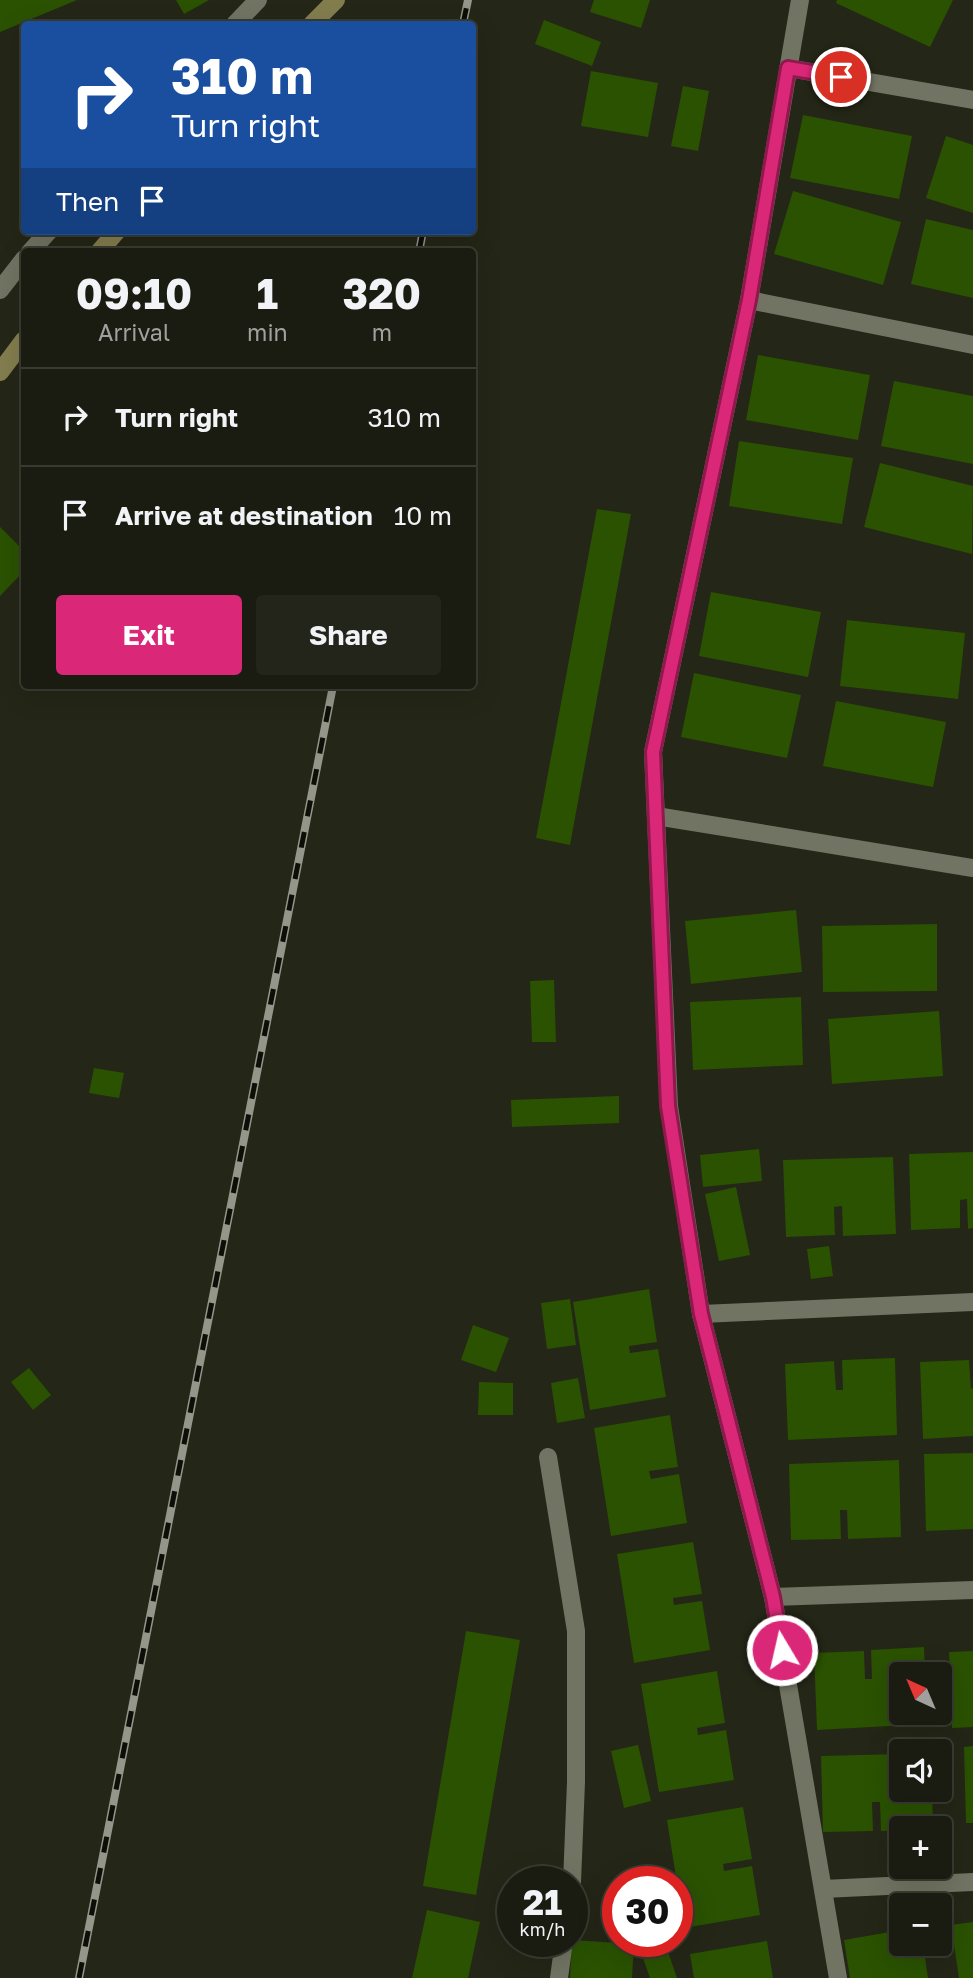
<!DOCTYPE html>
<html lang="en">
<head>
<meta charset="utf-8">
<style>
  body { margin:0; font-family:"Golos Text",sans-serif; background:#24251a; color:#f1f3f6; height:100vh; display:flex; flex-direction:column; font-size:26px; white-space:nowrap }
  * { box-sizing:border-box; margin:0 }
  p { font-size:23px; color:#a0a19f }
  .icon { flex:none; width:38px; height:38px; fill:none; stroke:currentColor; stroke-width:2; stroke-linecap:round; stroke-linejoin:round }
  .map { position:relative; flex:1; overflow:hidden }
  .panel { position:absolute; left:21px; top:248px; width:455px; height:441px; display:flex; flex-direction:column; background:#1b1c11; border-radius:7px; box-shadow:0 7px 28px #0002,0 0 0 2px #393a31 }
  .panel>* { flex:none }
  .hud { position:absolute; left:21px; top:21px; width:455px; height:214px; border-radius:7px; box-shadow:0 7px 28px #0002,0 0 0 2px #393a31; background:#1a4fa0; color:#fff; overflow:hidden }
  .needle { width:46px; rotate:316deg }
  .controls { position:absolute; left:889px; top:1662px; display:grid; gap:14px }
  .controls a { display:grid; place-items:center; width:63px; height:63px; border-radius:7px; background:#1b1c11; box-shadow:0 7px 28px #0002,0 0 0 2px #393a31; font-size:35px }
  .speed { position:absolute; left:497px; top:1866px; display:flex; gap:14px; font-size:35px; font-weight:700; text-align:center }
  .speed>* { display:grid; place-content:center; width:91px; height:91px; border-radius:50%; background:#1b1c11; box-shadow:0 7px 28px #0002,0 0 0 2px #393a31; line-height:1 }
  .speed small { font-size:18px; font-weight:400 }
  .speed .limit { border:10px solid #d22; background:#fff; color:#111 }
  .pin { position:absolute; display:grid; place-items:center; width:60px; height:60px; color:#fff; margin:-30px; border:4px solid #fff; border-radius:50%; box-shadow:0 2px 7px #0007 }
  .me { position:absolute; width:77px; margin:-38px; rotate:351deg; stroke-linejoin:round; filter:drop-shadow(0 0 5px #0008) }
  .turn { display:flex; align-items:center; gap:24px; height:147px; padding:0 35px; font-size:32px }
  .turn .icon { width:91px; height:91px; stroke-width:2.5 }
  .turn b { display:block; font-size:49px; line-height:60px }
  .then { display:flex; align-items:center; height:66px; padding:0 35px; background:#0003; gap:14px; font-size:26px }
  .eta { display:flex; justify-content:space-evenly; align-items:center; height:119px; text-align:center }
  .eta b { font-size:42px; font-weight:700; line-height:49px }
  .primary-button { display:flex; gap:14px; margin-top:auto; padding:14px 35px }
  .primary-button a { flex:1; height:80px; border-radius:7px; background:#db2777; color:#fff; font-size:28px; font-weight:700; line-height:80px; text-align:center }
  .primary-button a+a { background:#24251a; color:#f1f3f6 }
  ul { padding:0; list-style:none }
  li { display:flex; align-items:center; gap:21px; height:98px; padding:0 35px; border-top:2px solid #393a31 }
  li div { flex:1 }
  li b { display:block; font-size:26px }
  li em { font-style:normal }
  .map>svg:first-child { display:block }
  .building { fill:#2a5200 }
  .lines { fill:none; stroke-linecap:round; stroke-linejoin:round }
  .street { stroke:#717462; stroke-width:18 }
  .secondary { stroke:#837d4e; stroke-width:18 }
  .rail-casing { stroke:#95968a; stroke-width:8 }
  .rail { stroke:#0d0e08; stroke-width:5; stroke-dasharray:16; stroke-linecap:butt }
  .route-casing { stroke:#8e194d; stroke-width:18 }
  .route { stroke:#db2777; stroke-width:12 }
</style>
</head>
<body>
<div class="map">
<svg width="973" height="1978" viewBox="0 0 973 1978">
  <rect width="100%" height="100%" fill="#242617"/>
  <g class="building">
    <path d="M0,0H77L0,32Z"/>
    <path d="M176,0H209L184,14Z"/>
    <path d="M594,0H650L641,28L590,12Z"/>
    <path d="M837,0H953L930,47L836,3Z"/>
    <path d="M544,20L601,42L592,66L535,44Z"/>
    <path d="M591,71L658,83L648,137L581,126Z"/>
    <path d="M683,86L709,91L698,151L671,146Z"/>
    <path d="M803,115L912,136L899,199L790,178Z"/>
    <path d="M946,136L973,145V213L926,198Z"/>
    <path d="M793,191L901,222L883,285L774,254Z"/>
    <path d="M926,219L973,230V298L911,284Z"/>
    <path d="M758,355L870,375L858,440L746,420Z"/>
    <path d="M894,381L973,396V464L881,446Z"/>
    <path d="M739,441L853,458L842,524L729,506Z"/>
    <path d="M880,463L973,486L972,554L864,527Z"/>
    <path d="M597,509L631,514L570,845L536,838Z"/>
    <path d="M0,527L24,551V571L0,596Z"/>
    <path d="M711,592L821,612L808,677L699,656Z"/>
    <path d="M847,620L965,633L958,699L840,686Z"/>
    <path d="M694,673L801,695L787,758L681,737Z"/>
    <path d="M836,701L946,722L933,787L823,766Z"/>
    <path d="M796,910L802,972L691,984L685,921Z"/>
    <path d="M937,924V991L823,992L822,926Z"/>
    <path d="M554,980L556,1042H532L530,981Z"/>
    <path d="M801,997L803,1065L693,1070L690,1002Z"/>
    <path d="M939,1011L943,1076L832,1084L828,1019Z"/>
    <path d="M94,1068L124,1073L119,1098L89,1093Z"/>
    <path d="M619,1096V1123L512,1127L511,1100Z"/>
    <path d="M759,1149L762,1181L703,1187L700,1155Z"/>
    <path d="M973,1152V1228L968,1229L967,1199L960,1200V1228L911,1230L909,1154Z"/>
    <path d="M893,1157L896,1234L843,1236L842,1206L834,1207L835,1235L786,1237L783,1160Z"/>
    <path d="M736,1187L750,1255L719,1261L705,1194Z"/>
    <path d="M829,1246L833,1276L811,1279L807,1249Z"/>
    <path d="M649,1289L657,1342L629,1346L630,1353L658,1349L666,1397L590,1410L573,1302Z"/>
    <path d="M570,1299L576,1345L547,1349L541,1303Z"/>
    <path d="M473,1325L509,1338L496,1372L461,1360Z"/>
    <path d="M895,1358L897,1435L788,1440L785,1364L834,1361L836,1390H843L842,1360Z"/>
    <path d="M969,1360L971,1389L973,1388V1436L923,1439L920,1362Z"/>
    <path d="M29,1368L51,1395L33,1410L11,1382Z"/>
    <path d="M578,1378L585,1418L557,1423L551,1383Z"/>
    <path d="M479,1382L513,1383V1415H478Z"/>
    <path d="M670,1415L678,1467L649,1471L651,1479L679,1474L687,1523L611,1536L594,1428Z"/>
    <path d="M973,1453V1529L926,1531L924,1454Z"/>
    <path d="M899,1460L901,1537L848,1539L847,1510H840L841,1539L791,1540L789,1464Z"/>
    <path d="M693,1542L702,1594L673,1598L674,1605L702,1601L710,1650L634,1663L617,1554Z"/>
    <path d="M466,1631L520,1640L476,1895L423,1886Z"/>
    <path d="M924,1647L925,1675H901V1713H926V1724L817,1730L814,1653L864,1651L865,1679H872L871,1650Z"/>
    <path d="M973,1651V1727L952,1728L949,1652Z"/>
    <path d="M717,1671L725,1723L697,1728L698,1735L726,1730L734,1780L659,1792L641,1684Z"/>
    <path d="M638,1745L651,1801L624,1808L611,1751Z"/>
    <path d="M973,1746V1823H966L964,1747Z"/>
    <path d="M901,1754V1790H932L933,1829L881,1831L880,1802H872L873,1831L823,1832L821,1756Z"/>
    <path d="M743,1807L752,1859L723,1864L724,1871L752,1866L760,1915L684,1928L667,1820Z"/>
    <path d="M427,1910L480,1922L468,1978H412Z"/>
    <path d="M973,1922V1978H959L951,1925Z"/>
    <path d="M901,1930V1944H923L928,1978H850L844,1940Z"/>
    <path d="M572,1940L634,1944L632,1978H570Z"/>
    <path d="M767,1941L773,1978H694L690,1954Z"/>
    <path d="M667,1949L677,1978H650L643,1958Z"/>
  </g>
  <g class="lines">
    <g class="street">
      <path d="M800,0L749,300L653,752L669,1106L701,1314L773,1597L838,1978"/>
      <path d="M235,24L258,0"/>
      <path d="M788,68L973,100"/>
      <path d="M30,252L49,231"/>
      <path d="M0,290L24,259"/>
      <path d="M749,300L973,345"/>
      <path d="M656,816L973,868"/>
      <path d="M701,1314L973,1302"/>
      <path d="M548,1457L576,1631V1782L572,1882"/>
      <path d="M773,1597L973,1590"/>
      <path d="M823,1889L973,1882"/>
      <path d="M559,1978L564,1941"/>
    </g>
    <g class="secondary">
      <path d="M312,24L336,0"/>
      <path d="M99,252L117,231"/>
      <path d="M0,372L24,340"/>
    </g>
    <g class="rail-casing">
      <g id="rail">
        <path d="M463,24L468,0"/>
        <path d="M419,252L423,231"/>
        <path d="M79,1978L333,686"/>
      </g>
    </g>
    <use href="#rail" class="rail"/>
  </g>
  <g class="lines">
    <g class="route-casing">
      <path id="route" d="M782,1650L773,1597L701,1314L668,1106L653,752L749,300L788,68L841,77"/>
    </g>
    <use href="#route" class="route"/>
  </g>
</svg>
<div class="controls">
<a><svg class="needle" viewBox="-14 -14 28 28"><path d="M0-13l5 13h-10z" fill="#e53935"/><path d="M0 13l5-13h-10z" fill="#a0a19f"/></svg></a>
<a><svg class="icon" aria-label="sound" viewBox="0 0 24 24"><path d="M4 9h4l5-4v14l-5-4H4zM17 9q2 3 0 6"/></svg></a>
<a>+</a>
<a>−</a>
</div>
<div class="speed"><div>21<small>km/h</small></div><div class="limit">30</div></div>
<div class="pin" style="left:841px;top:77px;background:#d93025"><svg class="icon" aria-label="arrive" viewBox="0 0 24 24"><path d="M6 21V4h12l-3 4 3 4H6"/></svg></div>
<svg class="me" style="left:782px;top:1650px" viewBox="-20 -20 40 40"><circle r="17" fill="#db2777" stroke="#fff" stroke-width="3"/><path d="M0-11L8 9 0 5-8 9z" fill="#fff"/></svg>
<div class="hud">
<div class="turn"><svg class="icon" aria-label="right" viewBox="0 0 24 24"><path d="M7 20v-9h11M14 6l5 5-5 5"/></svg><div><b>310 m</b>Turn right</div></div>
<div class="then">Then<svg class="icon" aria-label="arrive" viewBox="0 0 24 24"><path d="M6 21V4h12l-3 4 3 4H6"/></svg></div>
</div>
<section class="panel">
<div class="eta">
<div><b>09:10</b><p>Arrival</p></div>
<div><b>1</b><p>min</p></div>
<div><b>320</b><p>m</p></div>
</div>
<ul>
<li><svg class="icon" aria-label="right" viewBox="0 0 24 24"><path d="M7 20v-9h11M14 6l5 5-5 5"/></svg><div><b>Turn right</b></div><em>310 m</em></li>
<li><svg class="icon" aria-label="arrive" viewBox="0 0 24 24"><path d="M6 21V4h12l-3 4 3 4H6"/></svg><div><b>Arrive at destination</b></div><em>10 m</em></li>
</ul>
<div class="primary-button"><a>Exit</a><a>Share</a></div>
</section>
</div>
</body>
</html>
